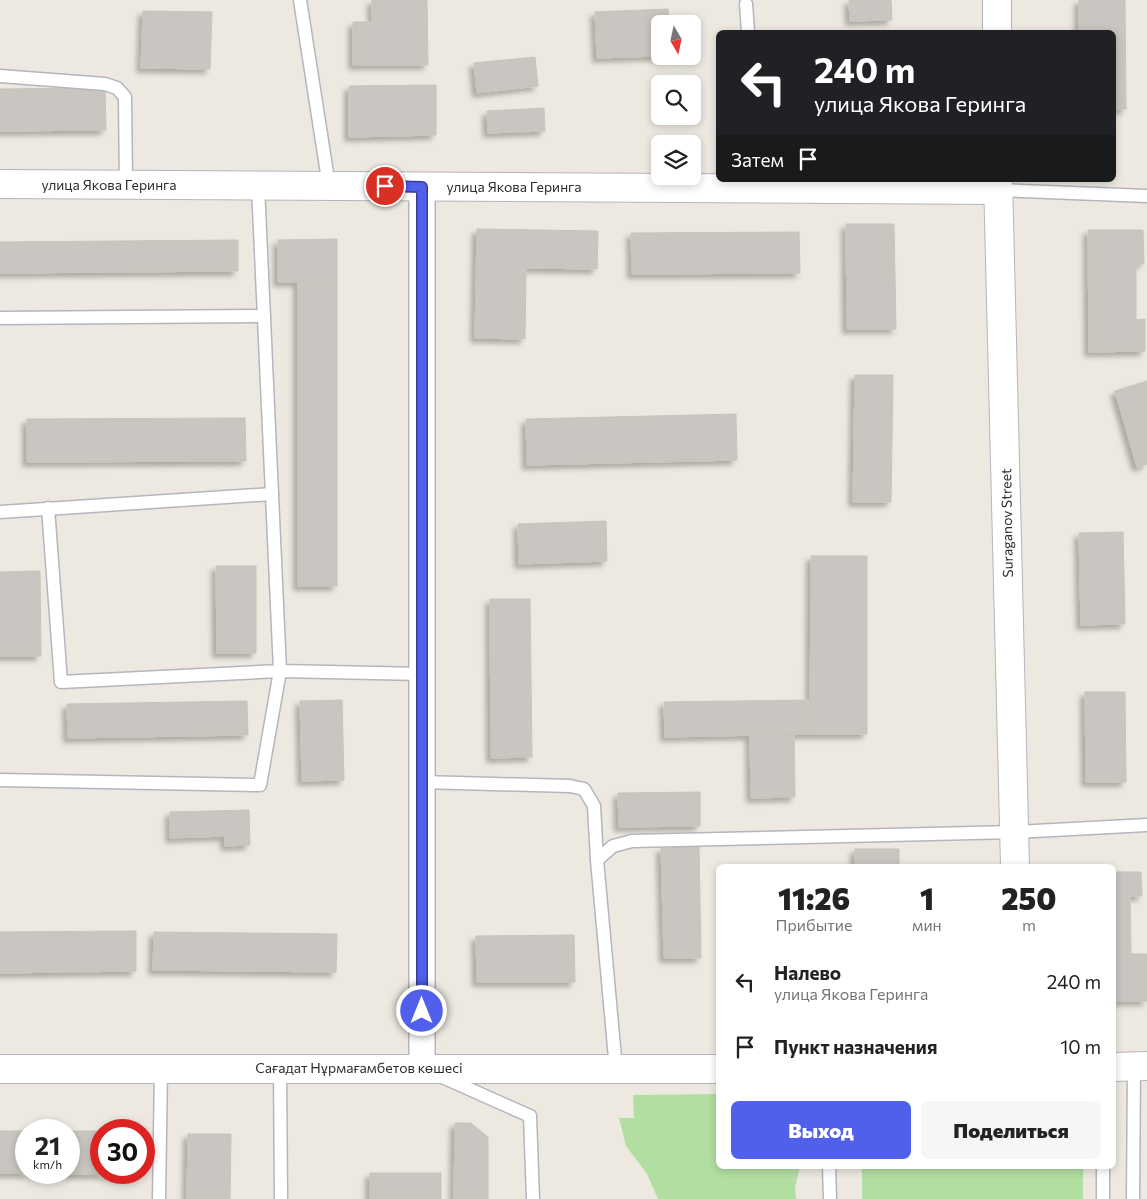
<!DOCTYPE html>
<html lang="ru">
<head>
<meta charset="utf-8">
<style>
  body { margin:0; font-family:Commissioner,sans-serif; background:#f6f6f6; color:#222; height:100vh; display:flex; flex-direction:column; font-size:19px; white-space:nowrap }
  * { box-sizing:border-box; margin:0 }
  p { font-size:16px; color:#767676 }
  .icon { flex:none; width:28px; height:28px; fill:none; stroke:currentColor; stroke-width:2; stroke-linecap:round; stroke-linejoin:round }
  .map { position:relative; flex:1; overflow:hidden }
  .drawer { position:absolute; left:716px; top:864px; width:400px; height:305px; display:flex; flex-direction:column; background:#fff; border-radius:8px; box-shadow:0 2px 8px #0003 }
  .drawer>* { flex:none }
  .banner { position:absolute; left:716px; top:30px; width:400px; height:152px; border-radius:8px; box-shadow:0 2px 8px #0003; background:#202124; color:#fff; overflow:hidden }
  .needle { width:32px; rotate:171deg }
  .tools { position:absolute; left:651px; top:15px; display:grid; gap:10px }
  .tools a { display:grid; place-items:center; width:50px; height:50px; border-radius:8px; background:#fff; box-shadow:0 2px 8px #0003; font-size:25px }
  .speed { position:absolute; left:15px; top:1119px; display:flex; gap:10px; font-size:25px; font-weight:700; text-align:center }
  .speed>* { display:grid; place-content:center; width:65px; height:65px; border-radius:50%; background:#fff; box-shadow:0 2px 8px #0003; line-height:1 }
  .speed small { font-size:12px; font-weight:400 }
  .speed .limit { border:8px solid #d22; background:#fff; color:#111 }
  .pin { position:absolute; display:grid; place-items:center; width:42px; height:42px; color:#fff; margin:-21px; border:2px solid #fff; border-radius:50%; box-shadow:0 1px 5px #0007 }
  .me { position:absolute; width:55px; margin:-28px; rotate:0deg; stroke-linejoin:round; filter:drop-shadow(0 0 4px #0008) }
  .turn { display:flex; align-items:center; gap:18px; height:105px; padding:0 15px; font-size:22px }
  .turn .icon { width:65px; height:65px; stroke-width:2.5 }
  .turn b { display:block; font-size:35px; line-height:42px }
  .then { display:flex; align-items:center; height:48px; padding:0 15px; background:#0003; gap:10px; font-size:19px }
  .eta { display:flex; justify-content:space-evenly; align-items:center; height:85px; text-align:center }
  .eta b { font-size:30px; font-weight:800; line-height:35px }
  .primary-button { display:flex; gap:10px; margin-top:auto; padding:10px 15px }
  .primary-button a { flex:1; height:58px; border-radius:8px; background:#5060eb; color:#fff; font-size:20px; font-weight:800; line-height:58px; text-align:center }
  .primary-button a+a { background:#f6f6f6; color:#222 }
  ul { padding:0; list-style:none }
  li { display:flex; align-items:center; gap:15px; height:65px; padding:0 15px }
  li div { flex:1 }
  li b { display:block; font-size:19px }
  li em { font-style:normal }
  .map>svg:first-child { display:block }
  .green { fill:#b2dea2 }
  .building { fill:#c9c5c0; stroke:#c8c4ba; filter:url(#shadow) }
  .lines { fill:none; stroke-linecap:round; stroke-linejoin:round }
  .lane-casing { stroke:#b4b5bf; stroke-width:15 }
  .street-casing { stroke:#b4b5bf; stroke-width:28 }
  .secondary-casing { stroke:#b4b5bf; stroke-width:30 }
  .lane { stroke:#fff; stroke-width:12 }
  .street { stroke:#fff; stroke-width:25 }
  .secondary { stroke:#fff; stroke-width:28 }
  .route-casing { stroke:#343e99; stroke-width:12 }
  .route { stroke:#5060eb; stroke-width:9 }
  .labels { text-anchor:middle; stroke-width:4; stroke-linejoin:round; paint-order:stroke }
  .street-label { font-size:14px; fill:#2d2d2d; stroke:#fff }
</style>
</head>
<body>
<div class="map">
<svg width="1147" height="1199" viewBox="0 0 1147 1199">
  <defs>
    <filter id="shadow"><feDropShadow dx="-4.5" dy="4.5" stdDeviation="2.5" flood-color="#0004"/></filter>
  </defs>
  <rect width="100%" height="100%" fill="#ede9e1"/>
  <g class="green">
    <path d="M719,1094V1166H800L795,1188L796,1199H658L647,1174L626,1146L619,1118H634L633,1095Z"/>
    <rect x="862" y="1166" width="221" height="33"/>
  </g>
  <g class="building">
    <path d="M372,0H427L428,65H353V22H372Z"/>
    <path d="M849,0H891L892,20L850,21Z"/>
    <path d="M1079,0H1125L1126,109H1114V32H1079Z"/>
    <path d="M668,9L669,24H660V56L597,58L595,12Z"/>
    <path d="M143,11L212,12L210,69L141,68Z"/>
    <path d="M535,57L538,86L477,93L474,63Z"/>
    <path d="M436,85V135L349,137V86Z"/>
    <path d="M105,88L106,130L0,131V89Z"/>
    <path d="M544,108L545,131L488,133L487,111Z"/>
    <path d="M846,224H894L896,329H847Z"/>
    <path d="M477,229L598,231L597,269L526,268L525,339L475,338Z"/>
    <path d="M1088,230H1143L1144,264H1136V320L1145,319V351L1089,352Z"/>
    <path d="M799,232L800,273L632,274L631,233Z"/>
    <path d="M337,239V281L278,282V240Z"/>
    <path d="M238,240V271L0,273V242Z"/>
    <rect x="298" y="281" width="39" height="305"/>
    <path d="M855,375H893L891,502H853Z"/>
    <path d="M1147,381V464L1137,467L1115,391Z"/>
    <path d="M736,414L737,460L527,465L526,419Z"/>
    <path d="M245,418L246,461L27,462V419Z"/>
    <path d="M606,521L607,561L519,564L518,524Z"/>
    <path d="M1123,532L1125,624L1081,625L1079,533Z"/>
    <path d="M811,556H867V734H810Z"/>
    <path d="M216,566H256V653H217Z"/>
    <path d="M40,571L41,656H0V572Z"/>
    <path d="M490,599H530L532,757L491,758Z"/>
    <path d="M1085,692H1125L1126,782H1086Z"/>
    <path d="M342,700L344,780L302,781L300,701Z"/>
    <path d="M810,700V734L665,737L664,702Z"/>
    <path d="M247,701L248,735L68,738L67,704Z"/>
    <path d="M794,735L795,797L751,798L750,736Z"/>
    <path d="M700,792V826L619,827L618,793Z"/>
    <path d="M249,810L250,845L225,846V836L170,838V812Z"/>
    <path d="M699,847L701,958H664L661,848Z"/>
    <rect x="855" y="849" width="44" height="17"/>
    <path d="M1114,872H1141L1142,896H1130L1131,954H1147V1001H1114Z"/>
    <path d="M136,931V971L0,973V932Z"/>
    <path d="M154,932L337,934L336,972L153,970Z"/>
    <path d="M574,935L575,982H477L476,936Z"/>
    <path d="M455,1123H471L488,1137V1199H454Z"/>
    <path d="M0,1131H26V1172H69V1131H101V1172H140V1175L0,1173Z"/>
    <path d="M188,1134H231L230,1199H187Z"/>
    <rect x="370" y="1173" width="71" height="26"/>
  </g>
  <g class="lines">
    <g class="lane-casing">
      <g id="lane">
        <path d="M300,0L329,186"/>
        <path d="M746,4L748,32"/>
        <path d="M0,76L105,84L117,88L125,97L126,185"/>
        <path d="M998,190L1147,196"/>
        <path d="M0,318L264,316"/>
        <path d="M48,508L61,682L280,671L258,186"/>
        <path d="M0,512L272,494"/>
        <path d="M0,780L260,785L280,671L422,674"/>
        <path d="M422,782L570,786L584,789L594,806L597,860L613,846L632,841L1015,832L1147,825"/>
        <path d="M597,860L616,1069"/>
        <path d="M280,1068L281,1199"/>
        <path d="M440,1076L530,1116L533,1199"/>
        <path d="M829,1166L830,1199"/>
        <path d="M1103,1166V1199"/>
        <path d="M159,1199L161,1068"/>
        <path d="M1133,1199L1134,1066"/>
      </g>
    </g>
    <g class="street-casing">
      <path id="street" d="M422,1068V187"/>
    </g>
    <g class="secondary-casing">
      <g id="secondary">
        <path d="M997,0V32"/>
        <path d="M998,180L1015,866"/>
        <path d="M0,184L998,190"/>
        <path d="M1114,1067L1147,1066"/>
        <path d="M0,1069H719"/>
      </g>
    </g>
    <use href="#lane" class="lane"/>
    <use href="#street" class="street"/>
    <use href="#secondary" class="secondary"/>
  </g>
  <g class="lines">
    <g class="route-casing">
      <path id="route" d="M385,186L422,187V1011"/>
    </g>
    <use href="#route" class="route"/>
  </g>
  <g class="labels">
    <g class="street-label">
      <text x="109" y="190">улица Якова Геринга</text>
      <text x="514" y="192">улица Якова Геринга</text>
      <text transform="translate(1007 523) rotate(-91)" y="5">Suraganov Street</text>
      <text x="359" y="1073">Сағадат Нұрмағамбетов көшесі</text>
    </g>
  </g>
</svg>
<div class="tools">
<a><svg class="needle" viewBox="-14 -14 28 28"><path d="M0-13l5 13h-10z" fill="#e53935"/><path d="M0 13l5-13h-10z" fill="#767676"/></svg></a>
<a><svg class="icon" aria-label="search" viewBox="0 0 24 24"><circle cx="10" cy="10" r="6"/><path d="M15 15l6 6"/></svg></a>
<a><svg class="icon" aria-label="layers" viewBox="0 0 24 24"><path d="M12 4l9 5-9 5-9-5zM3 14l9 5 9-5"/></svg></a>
</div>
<div class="speed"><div>21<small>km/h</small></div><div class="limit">30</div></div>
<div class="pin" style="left:385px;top:186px;background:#d93025"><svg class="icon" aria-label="arrive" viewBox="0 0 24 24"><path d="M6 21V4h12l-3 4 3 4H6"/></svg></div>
<svg class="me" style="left:422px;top:1011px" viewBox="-20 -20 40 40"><circle r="17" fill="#5060eb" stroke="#fff" stroke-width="3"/><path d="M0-11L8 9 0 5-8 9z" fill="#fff"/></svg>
<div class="banner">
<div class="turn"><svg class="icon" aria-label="left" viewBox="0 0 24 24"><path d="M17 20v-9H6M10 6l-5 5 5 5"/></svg><div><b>240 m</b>улица Якова Геринга</div></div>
<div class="then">Затем<svg class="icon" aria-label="arrive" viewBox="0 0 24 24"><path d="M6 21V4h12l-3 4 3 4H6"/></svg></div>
</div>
<section class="drawer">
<div class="eta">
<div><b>11:26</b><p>Прибытие</p></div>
<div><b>1</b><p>мин</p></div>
<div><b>250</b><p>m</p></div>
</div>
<ul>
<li><svg class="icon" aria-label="left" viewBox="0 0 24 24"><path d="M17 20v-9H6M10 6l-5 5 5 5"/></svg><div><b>Налево</b><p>улица Якова Геринга</p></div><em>240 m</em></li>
<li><svg class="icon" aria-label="arrive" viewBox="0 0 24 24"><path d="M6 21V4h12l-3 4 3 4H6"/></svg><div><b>Пункт назначения</b></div><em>10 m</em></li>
</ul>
<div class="primary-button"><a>Выход</a><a>Поделиться</a></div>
</section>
</div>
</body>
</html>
